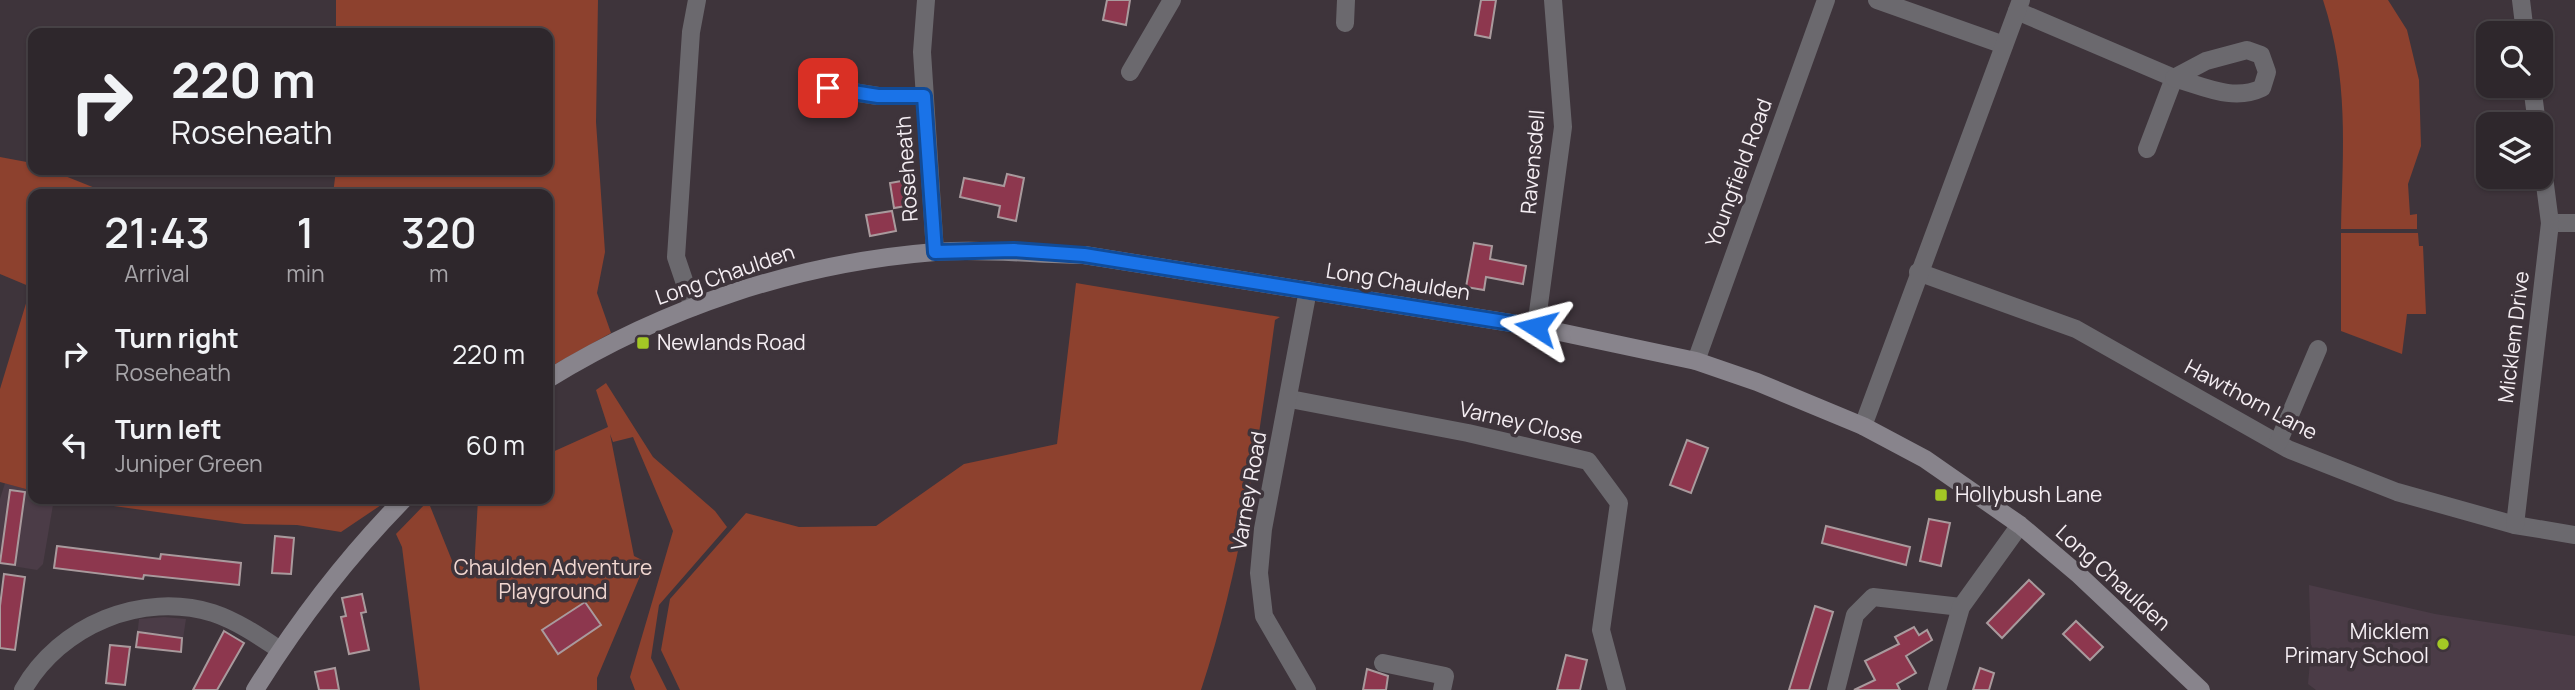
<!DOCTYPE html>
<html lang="en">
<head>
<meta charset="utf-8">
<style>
  body { margin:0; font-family:Manrope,sans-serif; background:#362f34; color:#f1f3f6; height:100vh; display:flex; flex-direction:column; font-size:26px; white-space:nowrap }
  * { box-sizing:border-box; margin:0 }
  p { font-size:23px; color:#a7a5a9 }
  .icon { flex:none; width:38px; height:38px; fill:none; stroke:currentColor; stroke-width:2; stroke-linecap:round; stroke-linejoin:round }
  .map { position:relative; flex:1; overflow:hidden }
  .side { position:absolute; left:28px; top:189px; width:525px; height:315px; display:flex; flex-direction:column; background:#2e272c; border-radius:14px; box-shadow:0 2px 5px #0004,0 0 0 2px #494448 }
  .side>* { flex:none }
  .banner { position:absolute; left:28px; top:28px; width:525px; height:147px; border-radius:14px; box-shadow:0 2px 5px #0004,0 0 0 2px #494448; background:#2e272c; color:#f1f3f6; overflow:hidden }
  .controls { position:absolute; left:2476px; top:21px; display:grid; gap:14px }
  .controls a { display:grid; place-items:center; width:77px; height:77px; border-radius:14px; background:#2e272c; box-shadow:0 2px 5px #0004,0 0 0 2px #494448; font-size:35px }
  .pin { position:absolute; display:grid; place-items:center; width:60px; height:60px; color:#fff; margin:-30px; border-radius:14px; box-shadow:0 4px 10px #0006 }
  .me { position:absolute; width:77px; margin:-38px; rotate:279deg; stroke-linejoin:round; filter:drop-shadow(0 0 5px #0008) }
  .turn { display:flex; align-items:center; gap:24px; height:147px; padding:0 28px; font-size:32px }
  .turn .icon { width:91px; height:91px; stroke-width:2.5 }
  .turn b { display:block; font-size:49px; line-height:60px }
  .eta { display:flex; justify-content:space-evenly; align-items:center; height:119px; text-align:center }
  .eta b { font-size:42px; font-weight:600; line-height:49px }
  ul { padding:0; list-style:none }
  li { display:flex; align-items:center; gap:21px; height:91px; padding:0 28px }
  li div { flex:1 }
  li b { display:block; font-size:26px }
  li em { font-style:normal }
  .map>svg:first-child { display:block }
  .built { fill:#4b3c47 }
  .green { fill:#8d412e }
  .building { fill:#8d374e; stroke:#a99a9d; stroke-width:2 }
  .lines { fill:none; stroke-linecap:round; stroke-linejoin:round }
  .street { stroke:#6b696e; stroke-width:18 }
  .secondary { stroke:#88848c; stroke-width:18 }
  .route-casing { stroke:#114b97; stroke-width:18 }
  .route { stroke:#1a73e8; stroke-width:12 }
  .poi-dot { fill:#a4c825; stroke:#3e343b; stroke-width:2.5 }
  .labels { text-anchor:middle; stroke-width:7; stroke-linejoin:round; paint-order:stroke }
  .street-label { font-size:21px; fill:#f5eef3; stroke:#3e343b }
  .poi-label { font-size:21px; fill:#f5eef3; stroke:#3e343b; text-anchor:start }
  .park-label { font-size:21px; fill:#f1d7d1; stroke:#3e343b }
</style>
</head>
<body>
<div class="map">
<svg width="2575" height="690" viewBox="0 0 2575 690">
  <rect width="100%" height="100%" fill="#3e343b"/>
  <g class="built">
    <path d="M5,483L33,491V499H54L43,564L37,570L0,564V499Z"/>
    <path d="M2309,585L2435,614L2575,636V690H2316L2308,684L2311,651Z"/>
    <path d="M164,617L186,619L181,652L136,647L139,619Z"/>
  </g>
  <g class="green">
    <path d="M336,0H598L596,122L605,252L597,293L611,333L548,368V194H333L336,170H548V33H336Z"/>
    <path d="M2323,0H2388L2407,30L2419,80L2421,146L2408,184L2410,215L2417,214V229H2341C2343,147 2349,79 2323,0Z"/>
    <path d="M0,157L32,163L33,170H50L95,188L100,194H33V491L0,482V389L31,287L0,274Z"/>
    <path d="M2341,233H2418L2419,246H2423L2426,314H2407L2402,354L2341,331Z"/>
    <path d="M1076,283L1280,317L1275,320C1258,445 1241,570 1201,690H680L661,650L670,599L746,513L799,527L876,526L964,464L1057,444Z"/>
    <path d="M606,383L653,457L715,511L727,527L659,605L651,658L667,690H635L630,677L673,531L633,437L613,442L610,434L634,556L646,562L597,678V690H420L402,547L396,534L428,501L453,563L474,571L478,499H548V454L608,427L596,390Z"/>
    <path d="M63,499H390L341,532L297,525L244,524Z"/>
  </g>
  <g class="building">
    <path d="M1107,0H1130L1126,25L1103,20Z"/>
    <path d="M1481,0H1496L1490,38L1475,35Z"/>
    <path d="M1007,174L1024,178L1016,221L998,217L1000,206L960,197L964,178L1004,186Z"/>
    <path d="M913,179L918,204L894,208L890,183Z"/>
    <path d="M892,211L896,231L870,236L866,215Z"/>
    <path d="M1474,243L1492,246L1490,259L1526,266L1523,284L1486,277L1484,290L1466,287Z"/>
    <path d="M1687,440L1708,448L1691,493L1670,485Z"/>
    <path d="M10,490L25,492L15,565L0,563Z"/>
    <path d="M1929,519L1950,523L1941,566L1920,561Z"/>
    <path d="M1826,526L1910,547L1906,565L1822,543Z"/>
    <path d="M275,536L294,538L291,574L272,573Z"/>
    <path d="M57,546L160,559L161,554L241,563L239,585L144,575L143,579L54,568Z"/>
    <path d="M4,574L25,577L15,650L0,648V606Z"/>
    <path d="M2029,580L2044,594L2002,638L1987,623Z"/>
    <path d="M362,594L366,612L361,613L369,650L349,654L341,617L346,616L342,598Z"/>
    <path d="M585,602L601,625L558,654L542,630Z"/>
    <path d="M1815,606L1833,612L1809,690H1789Z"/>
    <path d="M2076,621L2103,647L2090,660L2063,634Z"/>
    <path d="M1914,627L1919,635L1927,630L1932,640L1906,656L1916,673L1897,684L1900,690H1854L1875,680L1865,661L1899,644L1895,637Z"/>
    <path d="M224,631L244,643L217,690H193Z"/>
    <path d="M138,632L182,638L181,652L136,647Z"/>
    <path d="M110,645L130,647L125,685L106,683Z"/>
    <path d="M1566,655L1587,660L1580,690H1557Z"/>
    <path d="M335,668L339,690H319L315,672Z"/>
    <path d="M1980,668L1994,673L1989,690H1973Z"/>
    <path d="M1367,669L1388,676L1386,690H1363Z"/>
  </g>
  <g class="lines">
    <g class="street">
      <path d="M926,0L922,52L935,252"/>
      <path d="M1877,0L2004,45"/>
      <path d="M2521,0L2525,33"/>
      <path d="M2017,11L2174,78L2147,149"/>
      <path d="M1345,23L1346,0"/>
      <path d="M2247,50L2261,55L2267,72L2262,88C2233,102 2203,86 2174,78L2206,61Z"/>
      <path d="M1130,72L1172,0"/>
      <path d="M2532,86L2537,124"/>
      <path d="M828,88L878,96H924"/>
      <path d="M2550,223H2575"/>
      <path d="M1918,272L2076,329L2288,449L2397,492L2515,525L2575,535"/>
      <path d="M693,307L676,257L691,32L697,0"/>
      <path d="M1536,327L1563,127L1553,0"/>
      <path d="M1696,361L1826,0"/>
      <path d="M1290,399L1468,433L1588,461L1619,503L1601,630L1617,690"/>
      <path d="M1863,426L2021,0"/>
      <path d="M2278,443L2318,349"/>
      <path d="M2515,525L2550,223L2541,154"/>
      <path d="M1383,663L1445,676L1442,690"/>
      <path d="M23,690C60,625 142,591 213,613C237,621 259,636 280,650"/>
      <path d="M1307,690L1264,616L1259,573L1263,529L1308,290"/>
      <path d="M1836,690L1855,615L1873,597L1961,607"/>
      <path d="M1937,690L1961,607L2020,525"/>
    </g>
    <g class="secondary">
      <path d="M548,379C665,307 797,263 935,252C985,248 1034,255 1084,255L1536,327L1696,361L1757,382L1863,426L1925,459L2020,525L2079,575L2201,690"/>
      <path d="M255,690C298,621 347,557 404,499"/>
    </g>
  </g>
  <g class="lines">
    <g class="route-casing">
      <path id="route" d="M828,88L878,96H924L935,252L1014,250L1084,255L1536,327"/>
    </g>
    <use href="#route" class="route"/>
  </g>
  <g class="poi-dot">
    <rect x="636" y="336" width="14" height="14" rx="3.5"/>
    <rect x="1934" y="488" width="14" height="14" rx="3.5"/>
    <circle cx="2443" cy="644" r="7"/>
  </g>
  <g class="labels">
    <g class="street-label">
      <text transform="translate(1533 162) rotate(-85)" y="7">Ravensdell</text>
      <text transform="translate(907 169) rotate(-94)" y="7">Roseheath</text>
      <text transform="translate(1739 173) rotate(-70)" y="7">Youngfield Road</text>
      <text transform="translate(725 275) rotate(-19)" y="7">Long Chaulden</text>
      <text transform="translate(1398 282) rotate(9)" y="7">Long Chaulden</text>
      <text transform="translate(2514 337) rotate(-83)" y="7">Micklem Drive</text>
      <text transform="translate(2251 400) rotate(28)" y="7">Hawthorn Lane</text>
      <text transform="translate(1521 423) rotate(13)" y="7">Varney Close</text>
      <text transform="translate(1249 491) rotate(-80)" y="7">Varney Road</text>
      <text transform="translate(2113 578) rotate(42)" y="7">Long Chaulden</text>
    </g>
    <g class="poi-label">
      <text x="657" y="350">Newlands Road</text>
      <text x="1955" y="502">Hollybush Lane</text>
      <text x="2429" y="639" text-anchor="end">Micklem<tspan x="2429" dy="24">Primary School</tspan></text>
    </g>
    <g class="park-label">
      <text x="553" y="575">Chaulden Adventure<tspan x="553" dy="24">Playground</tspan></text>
    </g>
  </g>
</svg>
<div class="controls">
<a><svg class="icon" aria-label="search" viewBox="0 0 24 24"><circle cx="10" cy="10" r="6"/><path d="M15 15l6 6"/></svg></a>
<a><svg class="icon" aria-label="layers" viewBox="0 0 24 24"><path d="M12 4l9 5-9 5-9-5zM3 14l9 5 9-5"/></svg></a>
</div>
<div class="pin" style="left:828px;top:88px;background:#d93025"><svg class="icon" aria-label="arrive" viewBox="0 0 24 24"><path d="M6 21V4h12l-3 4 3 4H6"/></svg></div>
<svg class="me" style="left:1536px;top:327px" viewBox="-20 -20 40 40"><path d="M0-17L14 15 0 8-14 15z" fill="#1a73e8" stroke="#fff" stroke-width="4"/></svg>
<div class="banner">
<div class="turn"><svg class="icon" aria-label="right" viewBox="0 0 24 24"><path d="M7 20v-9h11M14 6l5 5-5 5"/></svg><div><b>220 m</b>Roseheath</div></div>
</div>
<section class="side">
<div class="eta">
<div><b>21:43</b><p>Arrival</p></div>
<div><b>1</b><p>min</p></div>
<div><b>320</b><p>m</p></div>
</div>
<ul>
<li><svg class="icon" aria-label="right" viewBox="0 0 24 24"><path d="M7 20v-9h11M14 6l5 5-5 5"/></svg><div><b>Turn right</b><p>Roseheath</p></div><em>220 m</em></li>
<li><svg class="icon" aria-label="left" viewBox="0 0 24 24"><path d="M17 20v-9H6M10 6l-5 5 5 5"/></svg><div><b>Turn left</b><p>Juniper Green</p></div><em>60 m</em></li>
</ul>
</section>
</div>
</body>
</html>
